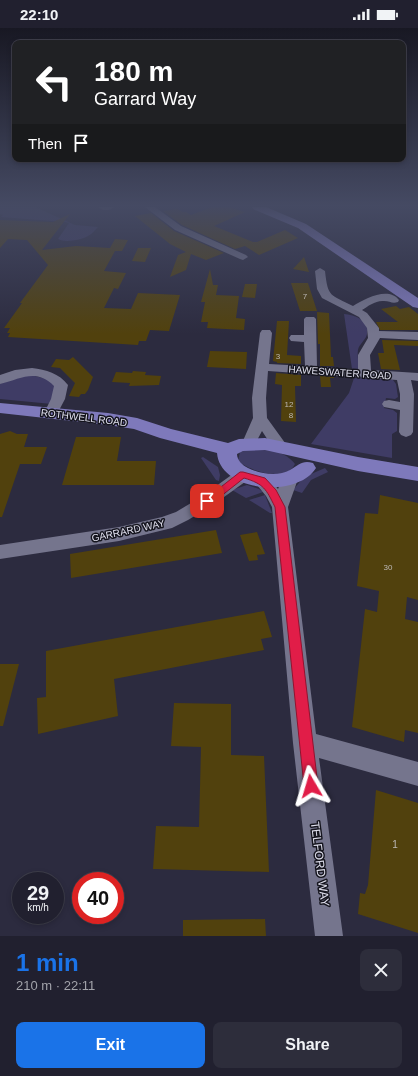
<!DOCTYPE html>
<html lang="en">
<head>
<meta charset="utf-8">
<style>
  body { margin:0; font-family:Arial,sans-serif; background:#2d2d3b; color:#f1f3f6; height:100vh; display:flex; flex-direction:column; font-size:15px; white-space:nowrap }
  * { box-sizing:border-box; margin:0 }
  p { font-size:13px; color:#a2a3aa }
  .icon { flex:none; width:22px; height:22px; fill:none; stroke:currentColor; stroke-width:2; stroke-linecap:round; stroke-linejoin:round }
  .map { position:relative; height:908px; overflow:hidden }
  .sheet { display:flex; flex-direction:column; background:#21202f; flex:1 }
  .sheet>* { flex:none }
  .top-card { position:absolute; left:12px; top:12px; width:394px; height:122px; border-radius:8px; box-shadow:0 2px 6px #0003,0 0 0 1px #3e3e4b; background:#202124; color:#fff; overflow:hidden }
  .speed { position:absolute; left:12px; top:844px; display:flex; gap:8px; font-size:20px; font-weight:700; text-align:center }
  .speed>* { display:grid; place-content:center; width:52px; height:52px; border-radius:50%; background:#21202f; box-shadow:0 2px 6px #0003,0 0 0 1px #3e3e4b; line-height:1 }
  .speed small { font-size:10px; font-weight:400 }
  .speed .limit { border:6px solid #d22; background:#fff; color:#111 }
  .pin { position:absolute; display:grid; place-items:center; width:34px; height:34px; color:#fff; margin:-17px; border-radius:8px; box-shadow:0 2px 6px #0006 }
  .me { position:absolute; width:44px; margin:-22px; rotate:353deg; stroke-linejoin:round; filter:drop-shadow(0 0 3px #0008) }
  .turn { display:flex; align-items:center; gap:14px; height:84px; padding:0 16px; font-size:18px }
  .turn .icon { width:52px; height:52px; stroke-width:2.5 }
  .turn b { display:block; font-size:28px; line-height:34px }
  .then { display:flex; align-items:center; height:38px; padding:0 16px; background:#0003; gap:8px; font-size:15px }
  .round { display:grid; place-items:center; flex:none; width:42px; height:42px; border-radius:8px; background:#2d2d3b }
  .headline { display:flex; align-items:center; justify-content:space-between; height:68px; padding:0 16px }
  h1 { font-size:24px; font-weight:600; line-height:30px; color:#1a73e8 }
  .primary-button { display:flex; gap:8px; margin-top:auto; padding:8px 16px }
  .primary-button a { flex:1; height:46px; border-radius:8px; background:#1a73e8; color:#fff; font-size:16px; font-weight:600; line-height:46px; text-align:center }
  .primary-button a+a { background:#2d2d3b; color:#f1f3f6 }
  .status { display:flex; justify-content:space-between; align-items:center; height:28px; padding:0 20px; background:#21202f; direction:ltr }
  .status svg { height:11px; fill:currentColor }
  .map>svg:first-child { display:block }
  .green { fill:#3f3c65 }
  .building { fill:#51410d }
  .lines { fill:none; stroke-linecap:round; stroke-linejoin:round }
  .minor { fill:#75758d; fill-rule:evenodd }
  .major { fill:#7e79bb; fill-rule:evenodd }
  .route { fill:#e11d48; stroke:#92132f }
  .labels { text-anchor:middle; stroke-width:3; stroke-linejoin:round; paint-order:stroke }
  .number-label { font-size:8px; fill:#bcb8b6 }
  .street-label { font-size:10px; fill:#e0e0ee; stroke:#15151e }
  .near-number-label { font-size:10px; fill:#bcb8b6 }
  .near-street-label { font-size:12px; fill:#e0e0ee; stroke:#15151e }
</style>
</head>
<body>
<div class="status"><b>22:10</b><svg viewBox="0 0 49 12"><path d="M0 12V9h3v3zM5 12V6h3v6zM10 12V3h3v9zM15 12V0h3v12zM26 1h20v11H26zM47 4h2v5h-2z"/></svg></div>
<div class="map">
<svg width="418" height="908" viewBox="0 0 418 908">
  <rect width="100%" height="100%" fill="#2c2b3f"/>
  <g class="green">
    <path d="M0,179H35L75,197L98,199C95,202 92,206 88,208C81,212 65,215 58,211L69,195L65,194L1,189L3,187L0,186Z"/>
    <path d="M344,286C354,287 371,292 367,306C366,312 359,316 358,322C357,328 359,336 359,342L352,341Z"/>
    <path d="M27,346L55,353L52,376L0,371V356L4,353Z"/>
    <path d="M354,350L393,352L396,356L398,369L395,371L386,370L384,380L393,382L397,385V403L392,406V430L311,416L349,365Z"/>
    <path d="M249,421C266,421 284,422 295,436C286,455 250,443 238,433L240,424Z"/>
    <path d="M203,429L218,439L220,447L219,453L216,452L201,430Z"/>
    <path d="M325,440L328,444L311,452L302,465L293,462L304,449Z"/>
    <path d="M247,457L259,461L263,464L246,470L232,462Z"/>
    <path d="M265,467L272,485H270L249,472Z"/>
  </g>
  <g class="building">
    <path d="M212,179H229L245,184L214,198L253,214H257L285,202L298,210L259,227L245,218L235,221L182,197L163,183L177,181L183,184H186L191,187Z"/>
    <path d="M151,185L174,203L224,225L206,232L191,226L186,242L170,249L178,227L186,224L170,216L135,188Z"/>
    <path d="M70,186L42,222L76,218L110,220L115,211L128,212L122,223H115L104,243L126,245L118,261L114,260L104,280L131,281L138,265L180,267L169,303L150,302L146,313H139L138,317L8,309L10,305H7L10,300H4L22,275H20L48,237L27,212L8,211L0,220V192L53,194Z"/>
    <path d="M138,220H151L145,234L132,233Z"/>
    <path d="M304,229L309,244L293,241Z"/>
    <path d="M210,241L213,257H218L216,267L239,268L236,290L245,291L244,302L207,300L208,294H201L205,274H201Z"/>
    <path d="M291,255H308L317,283H300Z"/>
    <path d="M245,256H257L255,270L242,269Z"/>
    <path d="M396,278L400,281L409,279L418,286V302H380L376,294H398L381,281Z"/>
    <path d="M317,284L329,285L331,329H333L334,338H320V316H318Z"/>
    <path d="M277,293H289L287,327L301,328V336L277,335V334L273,333Z"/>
    <path d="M382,312L418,313V318L394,317L400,342L381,341L378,325H384Z"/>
    <path d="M210,323L247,324L246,341L207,339Z"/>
    <path d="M73,329L93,349L88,362L85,366H81L79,369L69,368L75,355L60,340L51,339L56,331L69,332Z"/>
    <path d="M133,343L146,344L145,347L161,348L159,357L129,358L130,355L112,354L116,344L132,345Z"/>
    <path d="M276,345L301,347V358H295L296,394L281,393L282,357L275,356Z"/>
    <path d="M320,348L334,349V350H330L331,359H321Z"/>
    <path d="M10,403L17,406H28L24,419H47L41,436H20L2,489H0V406Z"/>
    <path d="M76,409H121L117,433H156L154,457H62Z"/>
    <path d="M380,467L418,475V572L407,569L405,591L418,594V705L405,702L404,714L352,699L365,581L377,584L379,563L357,558L365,485L378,486Z"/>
    <path d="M216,502L222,525L71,550L70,526Z"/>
    <path d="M257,504L265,526L257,527L258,532L249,533L240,507Z"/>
    <path d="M264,583L272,609L261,611L264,622L114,651L118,688L38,706L37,670L46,669V623Z"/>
    <path d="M0,636H19L3,698H0Z"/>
    <path d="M174,675L231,676V727L264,728L269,844L153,841L156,798L199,799L201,719L171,718Z"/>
    <path d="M376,762L418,775V905L358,886L360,865L365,866L368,857Z"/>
    <path d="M265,891L266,908H183V892Z"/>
  </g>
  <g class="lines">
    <g class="minor">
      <path d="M98,179H114C111,183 101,183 98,179Z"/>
      <path d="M145,179H155L181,198L246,227L248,229L243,232L240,231L175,202Z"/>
      <path d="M320,240L325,243C328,270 330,266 353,278C365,271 388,258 399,272L398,274C392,276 390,273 384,273C376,272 368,278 362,282L367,285L379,300V303L418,304V312L380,310L370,327L371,342L418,345V353L411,352L414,366L413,404L411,407L406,409L401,407L399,404L400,382L384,379L382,376L384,373L389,372L400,374V366L397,352L268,343L266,370L267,390L288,419L285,423L280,424L275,423L262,403L254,418L249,420L244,418L242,415L253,390L252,370L260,305L262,302H270L272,305L269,336L305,338L304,314L291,313L289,310L291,307H304V291L306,289H314L316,291L317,339L358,341V327L368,310L367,300L359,289L322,270L317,261L315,243Z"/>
      <path d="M32,340C46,342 59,345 68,357L65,371L56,388L51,389L46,388L44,385L51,371L54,358C36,340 21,351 0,356V347L15,342Z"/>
      <path d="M243,441L249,443L251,447L249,451L213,477L188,492L172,500L119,513L0,531V517L119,499L162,489L176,484L201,469L237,443Z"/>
      <path d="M290,445L296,447L298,451L288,479L316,706L418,734V758L319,730L343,908H315L293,715L272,479L266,468L253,452L255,448C267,445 271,453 278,461L284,447Z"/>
    </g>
    <g class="major">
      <path d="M252,179H266L306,196L418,270V280L413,279L298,200L253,181Z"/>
      <path d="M0,375L108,385L137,390L171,401L228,415L239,411L265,410L358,429L418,439V453L358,443L265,422L243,423L237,426C237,432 242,437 248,440C260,446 278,449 290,442C299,437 302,432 313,435L316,440C297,471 220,464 217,425L160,410L134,401L108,397L0,385Z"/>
    </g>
  </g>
  <linearGradient id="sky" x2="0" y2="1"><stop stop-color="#181823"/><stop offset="0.58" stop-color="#454a63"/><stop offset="1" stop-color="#454a63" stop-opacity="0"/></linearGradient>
  <rect width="418" height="306" fill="url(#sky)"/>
  <path class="route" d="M240,444H243L265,450L276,462L285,479L318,758L316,763L311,765L306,763L304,758L275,479C266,461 264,456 244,450L211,476H204L203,473Z"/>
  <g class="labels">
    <g class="number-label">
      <text x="305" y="271">7</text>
      <text x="278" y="331">3</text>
      <text x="289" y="379">12</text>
      <text x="291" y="390">8</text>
      <text x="388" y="542">30</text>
    </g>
    <g class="street-label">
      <text transform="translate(340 344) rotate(4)" y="4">HAWESWATER ROAD</text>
      <text transform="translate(84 389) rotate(7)" y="4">ROTHWELL ROAD</text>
      <text transform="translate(128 502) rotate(-12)" y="4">GARRARD WAY</text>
    </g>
    <g class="near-number-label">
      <text x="395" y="820">1</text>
    </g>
    <g class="near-street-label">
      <text transform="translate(320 836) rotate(83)" y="4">TELFORD WAY</text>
    </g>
  </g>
</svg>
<div class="speed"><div>29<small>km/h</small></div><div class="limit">40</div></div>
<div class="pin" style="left:207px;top:473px;background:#d93025"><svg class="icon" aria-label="arrive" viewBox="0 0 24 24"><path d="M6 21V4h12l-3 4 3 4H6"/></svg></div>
<svg class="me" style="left:311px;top:758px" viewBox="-20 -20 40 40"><path d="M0-17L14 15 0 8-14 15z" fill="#e11d48" stroke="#fff" stroke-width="4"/></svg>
<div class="top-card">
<div class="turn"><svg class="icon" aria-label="left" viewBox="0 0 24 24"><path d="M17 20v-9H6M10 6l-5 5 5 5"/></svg><div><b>180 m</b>Garrard Way</div></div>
<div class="then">Then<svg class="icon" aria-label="arrive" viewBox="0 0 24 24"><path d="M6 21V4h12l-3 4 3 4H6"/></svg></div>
</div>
</div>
<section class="sheet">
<div class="headline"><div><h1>1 min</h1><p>210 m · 22:11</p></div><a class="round"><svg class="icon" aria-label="close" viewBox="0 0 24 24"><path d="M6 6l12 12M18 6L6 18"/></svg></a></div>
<div class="primary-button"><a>Exit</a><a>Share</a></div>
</section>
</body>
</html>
